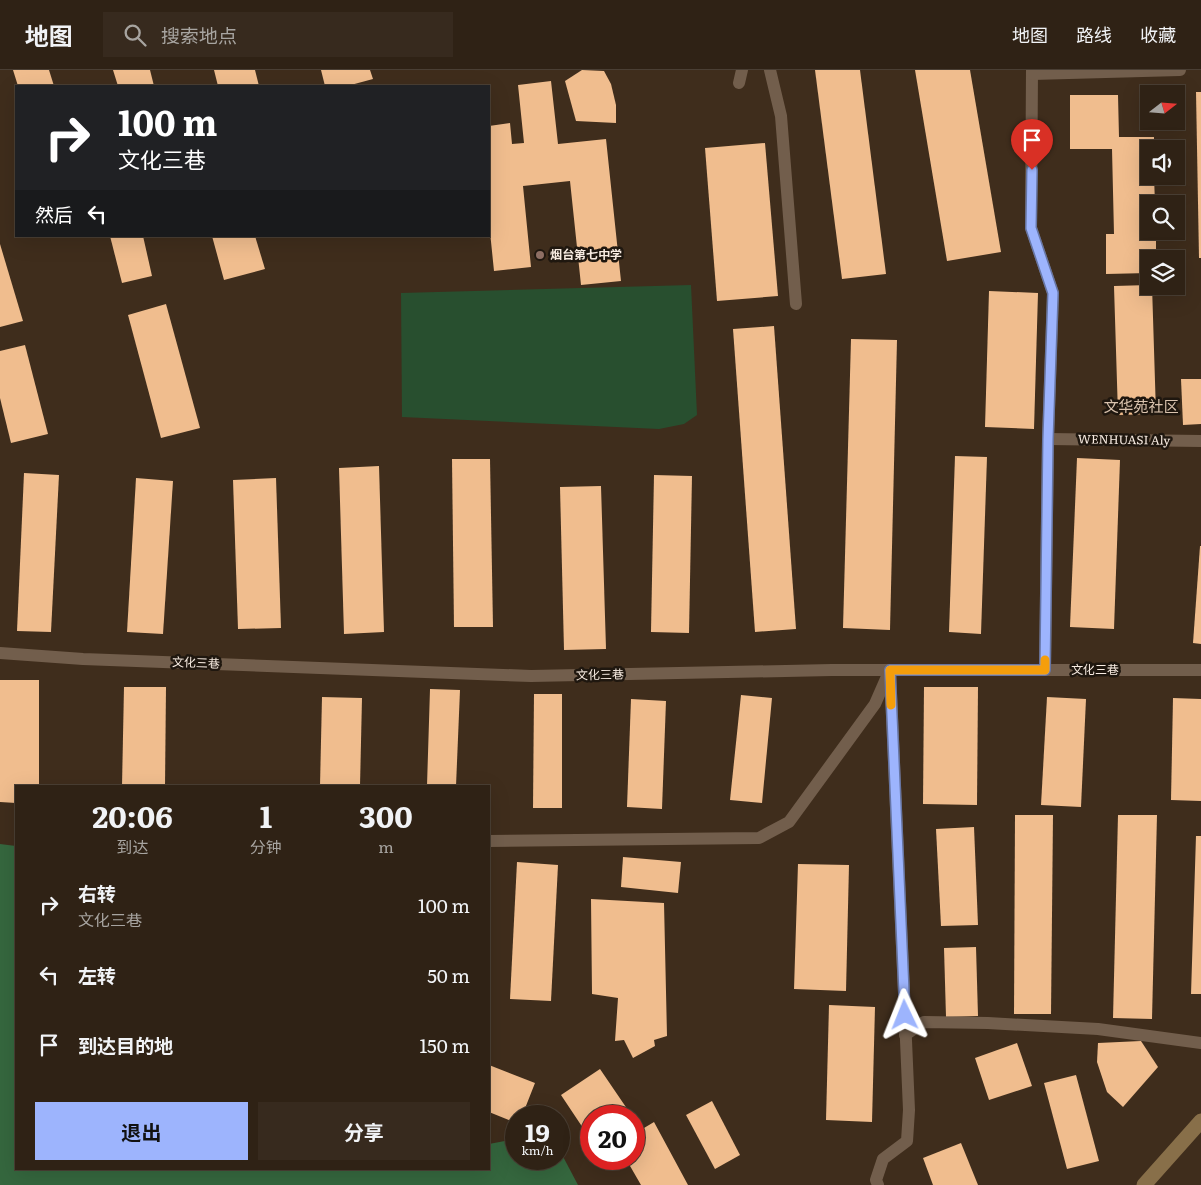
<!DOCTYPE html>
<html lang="zh">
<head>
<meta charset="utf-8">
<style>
  body { margin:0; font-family:Literata,"Noto Sans SC",serif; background:#372a1e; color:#f1f3f6; height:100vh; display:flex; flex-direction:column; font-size:19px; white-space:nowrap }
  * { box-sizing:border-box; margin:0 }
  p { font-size:16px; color:#a7a4a0 }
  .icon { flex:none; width:28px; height:28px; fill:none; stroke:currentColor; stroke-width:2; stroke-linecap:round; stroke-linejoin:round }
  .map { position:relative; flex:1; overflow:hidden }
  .details { position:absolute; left:15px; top:715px; width:475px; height:385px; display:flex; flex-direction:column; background:#2f2215; border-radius:0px; box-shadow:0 5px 20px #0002,0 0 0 1px #4a3f34 }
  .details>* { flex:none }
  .hud { position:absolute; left:15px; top:15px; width:475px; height:152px; border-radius:0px; box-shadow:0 5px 20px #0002,0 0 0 1px #4a3f34; background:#202124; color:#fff; overflow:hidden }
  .needle { width:32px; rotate:73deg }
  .buttons { position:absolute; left:1140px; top:15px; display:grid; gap:10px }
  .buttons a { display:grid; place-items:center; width:45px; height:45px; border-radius:0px; background:#2f2215; box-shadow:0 5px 20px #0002,0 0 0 1px #4a3f34; font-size:25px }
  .speed { position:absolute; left:505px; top:1035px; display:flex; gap:10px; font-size:25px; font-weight:700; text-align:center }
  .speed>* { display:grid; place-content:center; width:65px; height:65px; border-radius:50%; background:#2f2215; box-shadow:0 5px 20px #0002,0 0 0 1px #4a3f34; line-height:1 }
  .speed small { font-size:12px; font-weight:400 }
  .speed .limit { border:8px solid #d22; background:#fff; color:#111 }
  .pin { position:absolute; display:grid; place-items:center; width:42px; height:42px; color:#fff; margin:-51px -21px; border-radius:50% 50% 50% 0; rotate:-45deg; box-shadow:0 0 5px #0007 }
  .pin .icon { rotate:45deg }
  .me { position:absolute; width:55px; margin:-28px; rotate:358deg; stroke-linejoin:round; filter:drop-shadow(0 0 4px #0008) }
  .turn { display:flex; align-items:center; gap:18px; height:105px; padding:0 20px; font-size:22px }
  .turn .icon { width:65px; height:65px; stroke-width:2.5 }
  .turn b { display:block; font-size:35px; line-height:42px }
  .then { display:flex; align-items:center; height:48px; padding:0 20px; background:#0003; gap:10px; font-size:19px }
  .eta { display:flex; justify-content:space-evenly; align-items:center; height:85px; text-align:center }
  .eta b { font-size:30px; font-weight:700; line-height:35px }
  .action { display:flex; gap:10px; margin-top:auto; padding:10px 20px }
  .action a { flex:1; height:58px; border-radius:0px; background:#9db4fd; color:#111; font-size:20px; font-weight:700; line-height:58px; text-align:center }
  .action a+a { background:#372a1e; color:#f1f3f6 }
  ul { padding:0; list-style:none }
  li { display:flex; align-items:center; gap:15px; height:70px; padding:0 20px }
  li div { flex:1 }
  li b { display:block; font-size:19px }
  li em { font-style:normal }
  header { display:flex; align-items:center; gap:30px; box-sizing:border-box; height:70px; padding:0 25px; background:#2f2215; border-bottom:1px solid #4a3f34 }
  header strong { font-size:24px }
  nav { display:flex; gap:28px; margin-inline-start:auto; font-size:18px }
  .search { width:350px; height:45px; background:#372a1e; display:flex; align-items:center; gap:12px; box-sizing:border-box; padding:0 18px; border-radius:0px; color:#a7a4a0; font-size:19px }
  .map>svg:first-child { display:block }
  .green { fill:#284f2f }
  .forest { fill:#35673e }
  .building { fill:#f0bd8e }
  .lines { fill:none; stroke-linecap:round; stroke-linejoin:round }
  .lane { stroke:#725e4c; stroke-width:12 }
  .secondary { stroke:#886f49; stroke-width:15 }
  .route-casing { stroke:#6675a4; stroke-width:12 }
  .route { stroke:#9db4fd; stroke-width:9 }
  .slow { stroke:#f59e0b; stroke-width:9 }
  .education-dot { fill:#8d6e63; stroke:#1f170f; stroke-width:2 }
  .labels { text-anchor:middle; stroke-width:5; stroke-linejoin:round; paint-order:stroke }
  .poi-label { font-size:12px; font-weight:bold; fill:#f8ece2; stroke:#1f170f; text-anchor:start }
  .street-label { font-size:12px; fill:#f8ece2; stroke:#1f170f }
  .quarter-label { font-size:15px; fill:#dac3ae; stroke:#1f170f }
</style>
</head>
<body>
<header>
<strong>地图</strong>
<div class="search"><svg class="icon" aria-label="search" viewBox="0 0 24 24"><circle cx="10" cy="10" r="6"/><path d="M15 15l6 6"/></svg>搜索地点</div>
<nav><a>地图</a><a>路线</a><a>收藏</a></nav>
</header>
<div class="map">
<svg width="1201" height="1115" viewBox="0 0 1201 1115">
  <rect width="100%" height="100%" fill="#3f2d1c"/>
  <path class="green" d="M691,215L697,345L684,354L659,359L402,347L401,223Z"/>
  <path class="forest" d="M0,774L16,776V1099H489V1074L516,1069V1089H559V1079L578,1115H0Z"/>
  <g class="building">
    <path d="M13,0H49L54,16H18Z"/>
    <path d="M113,0H150L154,16H118Z"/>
    <path d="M214,0H255L259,16H218Z"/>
    <path d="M321,0H370L373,9L347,16H325Z"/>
    <path d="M582,0L604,1L611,14L616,35V53L576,51L565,11Z"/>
    <path d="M815,0H860L886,204L842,209Z"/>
    <path d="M915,0H970L1001,182L947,191Z"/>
    <path d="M551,11L558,74L606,69L621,211L581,215L570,111L523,116L531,197L494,201L489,152V56L510,53L512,74L524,73L518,15Z"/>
    <path d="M1196,22H1201V188H1199Z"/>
    <path d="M1070,25H1118L1119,67H1154V79H1149V106H1154L1155,134H1149V161H1156V189H1149V203L1106,204V164H1114L1112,79H1070Z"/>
    <path d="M765,73L778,226L717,231L705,78Z"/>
    <path d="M110,166H143L152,206L122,213Z"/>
    <path d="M212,166H255L265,199L224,210Z"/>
    <path d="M0,174L23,251L0,257Z"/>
    <path d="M1149,215L1152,216L1156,344L1118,345L1114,216Z"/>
    <path d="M989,221L1038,223L1034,359L985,357Z"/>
    <path d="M166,234L200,358L161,368L128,245Z"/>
    <path d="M774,256L796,559L755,562L733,259Z"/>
    <path d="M851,269L897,270L890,560L843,558Z"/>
    <path d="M25,275L48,364L11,373L0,328V281Z"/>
    <path d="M1181,309H1201V354L1183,355Z"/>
    <path d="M955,386L987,387L981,564L949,562Z"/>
    <path d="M1077,388L1120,390L1114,559L1070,557Z"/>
    <path d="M452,389H490L493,557H454Z"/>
    <path d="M379,396L384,562L344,564L339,398Z"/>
    <path d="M24,403L59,405L51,562L17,561Z"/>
    <path d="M654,405L692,406L689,563L651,562Z"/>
    <path d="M136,408L173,411L163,564L127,562Z"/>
    <path d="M276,408L281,558L238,559L233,410Z"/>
    <path d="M601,416L606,579L564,580L560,417Z"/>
    <path d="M1200,476H1201V574L1193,573Z"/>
    <path d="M0,610H39V716H16V733L0,732Z"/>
    <path d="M124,617H166L165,716H122Z"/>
    <path d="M924,617H978L977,735L923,734Z"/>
    <path d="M430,619L460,620L456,716H427Z"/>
    <path d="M534,624H562V738H533Z"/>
    <path d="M741,625L772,628L762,733L730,730Z"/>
    <path d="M322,627L362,628L360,716H320Z"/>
    <path d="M1047,627L1086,629L1081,737L1041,735Z"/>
    <path d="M1173,628L1201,629V731L1171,730Z"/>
    <path d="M631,629L666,631L662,739L627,737Z"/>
    <path d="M1015,745H1053L1051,944H1014Z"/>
    <path d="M1118,745H1157L1152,949L1113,948Z"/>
    <path d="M974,757L978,855L941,856L936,759Z"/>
    <path d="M1196,766H1201V924H1191Z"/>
    <path d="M623,787L681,792L678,823L621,817Z"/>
    <path d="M517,792L558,795L551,931L510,929Z"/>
    <path d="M798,794L849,795L846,921L794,919Z"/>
    <path d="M591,829L664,833L667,966L654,970L655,976L633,988L624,970L615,971L618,928L592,924Z"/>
    <path d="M976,877L978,946L946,947L944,878Z"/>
    <path d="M829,935L875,937L872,1052L826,1050Z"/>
    <path d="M1141,971L1158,997L1123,1037L1107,1022L1097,992L1098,973Z"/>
    <path d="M1017,973L1032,1016L989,1030L975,988Z"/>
    <path d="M489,995L535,1013L522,1046H516V1053L489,1042Z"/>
    <path d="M600,999L632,1046H591V1070L561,1025Z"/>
    <path d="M1076,1005L1099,1091L1067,1099L1044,1013Z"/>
    <path d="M712,1031L740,1085L715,1099L686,1045Z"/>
    <path d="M654,1052L688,1115H641L626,1089H634V1064Z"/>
    <path d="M961,1073L978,1115H933L923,1088Z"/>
  </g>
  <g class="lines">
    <g class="lane">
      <path d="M770,0L781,46L796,234"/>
      <path d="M1032,0L1031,158L1053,223L1048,369L1045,600"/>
      <path d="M1032,4L1180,0"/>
      <path d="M739,13L742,0"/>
      <path d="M1048,369L1201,371"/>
      <path d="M0,583L83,589L531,606L832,600H1201"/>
      <path d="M489,771L759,768L789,752L875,634L889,602"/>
      <path d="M905,965L924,952L988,953L1098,959L1201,973"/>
      <path d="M878,1115L876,1110L883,1089L907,1071L909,1040L890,600"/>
    </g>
    <path class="secondary" d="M1144,1115L1201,1051"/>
  </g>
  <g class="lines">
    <g class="route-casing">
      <path id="route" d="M905,945L890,600H1045L1048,369L1053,223L1031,158L1032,100"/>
    </g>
    <use href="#route" class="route"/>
    <path class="slow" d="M891,635L890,600H1045V590"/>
  </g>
  <circle class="education-dot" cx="540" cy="185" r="5"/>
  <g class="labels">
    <g class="poi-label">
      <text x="550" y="189">烟台第七中学</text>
    </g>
    <g class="street-label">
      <text transform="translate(1124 370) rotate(1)" y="4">WENHUASI Aly</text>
      <text transform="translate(196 593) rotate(2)" y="4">文化三巷</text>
      <text x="1095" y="604">文化三巷</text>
      <text transform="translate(600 605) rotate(-1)" y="4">文化三巷</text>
    </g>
    <g class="quarter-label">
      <text x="1141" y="342">文华苑社区</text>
    </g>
  </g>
</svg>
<div class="buttons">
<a><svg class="needle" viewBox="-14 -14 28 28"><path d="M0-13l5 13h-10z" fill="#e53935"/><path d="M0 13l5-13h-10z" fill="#a7a4a0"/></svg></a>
<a><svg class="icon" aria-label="sound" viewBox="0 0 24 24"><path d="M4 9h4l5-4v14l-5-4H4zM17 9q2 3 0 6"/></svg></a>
<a><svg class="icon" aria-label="search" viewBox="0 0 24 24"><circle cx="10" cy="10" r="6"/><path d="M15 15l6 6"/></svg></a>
<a><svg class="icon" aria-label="layers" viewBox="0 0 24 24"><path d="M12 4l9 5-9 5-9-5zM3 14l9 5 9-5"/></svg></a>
</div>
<div class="speed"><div>19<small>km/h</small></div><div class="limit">20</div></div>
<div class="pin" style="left:1032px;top:100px;background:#d93025"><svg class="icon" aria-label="arrive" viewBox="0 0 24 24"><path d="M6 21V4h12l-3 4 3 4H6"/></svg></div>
<svg class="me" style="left:905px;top:945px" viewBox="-20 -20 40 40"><path d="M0-17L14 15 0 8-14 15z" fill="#9db4fd" stroke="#fff" stroke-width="4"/></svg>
<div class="hud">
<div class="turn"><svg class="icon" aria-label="right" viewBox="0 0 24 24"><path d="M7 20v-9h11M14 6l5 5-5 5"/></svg><div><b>100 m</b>文化三巷</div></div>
<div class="then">然后<svg class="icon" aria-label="left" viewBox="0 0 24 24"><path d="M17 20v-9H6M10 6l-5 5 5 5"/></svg></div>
</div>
<section class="details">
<div class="eta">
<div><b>20:06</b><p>到达</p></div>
<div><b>1</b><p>分钟</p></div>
<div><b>300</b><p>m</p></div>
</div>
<ul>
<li><svg class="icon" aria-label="right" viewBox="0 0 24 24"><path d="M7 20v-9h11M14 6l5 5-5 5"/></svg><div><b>右转</b><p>文化三巷</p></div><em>100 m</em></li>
<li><svg class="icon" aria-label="left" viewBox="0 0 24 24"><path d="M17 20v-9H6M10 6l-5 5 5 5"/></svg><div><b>左转</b></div><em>50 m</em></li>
<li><svg class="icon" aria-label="arrive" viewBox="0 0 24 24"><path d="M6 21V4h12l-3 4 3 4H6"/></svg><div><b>到达目的地</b></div><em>150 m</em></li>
</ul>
<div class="action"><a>退出</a><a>分享</a></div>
</section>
</div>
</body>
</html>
